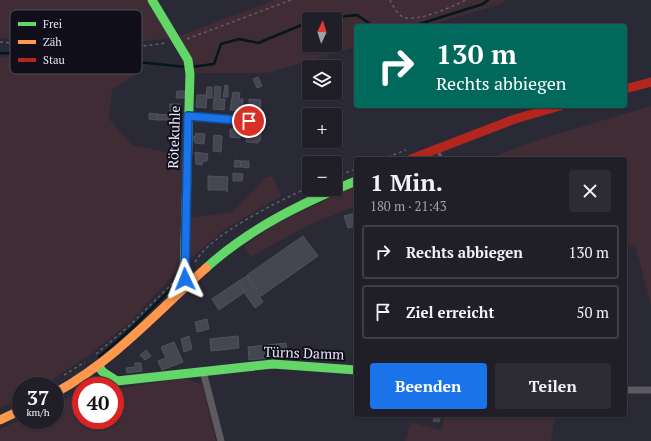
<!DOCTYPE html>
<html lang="de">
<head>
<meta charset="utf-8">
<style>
  body { margin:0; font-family:"PT Serif",serif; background:#2d2c34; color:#f1f3f6; height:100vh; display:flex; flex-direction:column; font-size:15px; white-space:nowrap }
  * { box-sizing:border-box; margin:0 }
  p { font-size:13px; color:#a2a2a8 }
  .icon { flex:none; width:22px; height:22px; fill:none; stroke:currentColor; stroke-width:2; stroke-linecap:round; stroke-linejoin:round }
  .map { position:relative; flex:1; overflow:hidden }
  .sheet { position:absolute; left:354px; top:157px; width:273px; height:260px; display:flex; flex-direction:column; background:#201f28; border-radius:4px; box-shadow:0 1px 3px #0004,0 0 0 1px #3d3d45 }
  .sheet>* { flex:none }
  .top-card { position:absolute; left:354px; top:24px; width:273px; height:84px; border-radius:4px; box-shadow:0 1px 3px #0004,0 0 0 1px #3d3d45; background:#00695c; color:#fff; overflow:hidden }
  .needle { width:26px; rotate:4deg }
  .fabs { position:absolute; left:302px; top:12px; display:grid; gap:8px }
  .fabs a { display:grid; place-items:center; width:40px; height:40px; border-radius:4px; background:#201f28; box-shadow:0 1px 3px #0004,0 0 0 1px #3d3d45; font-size:20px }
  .speed { position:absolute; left:12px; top:377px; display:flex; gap:8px; font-size:20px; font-weight:700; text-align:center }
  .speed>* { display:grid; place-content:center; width:52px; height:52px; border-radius:50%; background:#201f28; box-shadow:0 1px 3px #0004,0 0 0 1px #3d3d45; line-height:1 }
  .speed small { font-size:10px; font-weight:400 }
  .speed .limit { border:6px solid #d22; background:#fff; color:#111 }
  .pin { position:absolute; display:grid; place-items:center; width:34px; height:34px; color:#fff; margin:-17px; border:2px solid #fff; border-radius:50%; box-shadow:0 1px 4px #0007 }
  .me { position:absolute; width:44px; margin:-22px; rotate:358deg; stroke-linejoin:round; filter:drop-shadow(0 0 3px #0008) }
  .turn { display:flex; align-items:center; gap:14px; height:84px; padding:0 16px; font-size:18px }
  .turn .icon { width:52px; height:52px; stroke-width:2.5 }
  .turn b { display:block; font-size:28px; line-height:34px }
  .round { display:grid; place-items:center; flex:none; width:42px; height:42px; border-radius:4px; background:#2d2c34 }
  .headline { display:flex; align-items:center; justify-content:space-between; height:68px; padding:0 16px }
  h1 { font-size:24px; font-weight:700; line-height:30px }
  .cta { display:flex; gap:8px; margin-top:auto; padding:8px 16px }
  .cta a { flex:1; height:46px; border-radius:4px; background:#1a73e8; color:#fff; font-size:16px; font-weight:700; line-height:46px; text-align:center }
  .cta a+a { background:#2d2c34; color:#f1f3f6 }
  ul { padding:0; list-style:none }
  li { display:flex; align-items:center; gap:12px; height:54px; margin:0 8px 6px; padding:0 8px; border:2px solid #3d3d45; border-radius:4px }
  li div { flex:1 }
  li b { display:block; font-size:15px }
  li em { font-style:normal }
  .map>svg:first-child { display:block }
  .green { fill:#3f2c34; fill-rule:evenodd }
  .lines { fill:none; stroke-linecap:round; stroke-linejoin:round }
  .stream { stroke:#04171d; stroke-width:2.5 }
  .building { fill:#444651; stroke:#50525e }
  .path { stroke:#615f66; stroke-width:1.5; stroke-dasharray:3 3; stroke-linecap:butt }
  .lane { stroke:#5d5a60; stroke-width:3.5 }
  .street { stroke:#5d5a60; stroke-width:7 }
  .fast { stroke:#63d668; stroke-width:9 }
  .slow { stroke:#ff974d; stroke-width:9 }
  .jam { stroke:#b3261e; stroke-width:9 }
  .route-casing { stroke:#114b97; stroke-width:10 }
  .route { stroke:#1a73e8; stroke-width:7 }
  .labels { text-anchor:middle; stroke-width:4; stroke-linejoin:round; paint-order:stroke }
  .street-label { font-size:14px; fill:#e7e6f8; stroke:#0f0e19 }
  .key { fill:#0f0e19; stroke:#504f5c; stroke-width:1 }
  .key-label { font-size:11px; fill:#e7e6f8 }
</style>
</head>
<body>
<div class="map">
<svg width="651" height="441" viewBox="0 0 651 441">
  <rect width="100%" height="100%" fill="#2a2936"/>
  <g class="green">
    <path d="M0,0H147L172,38L111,45L0,38Z"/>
    <path d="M274,0H507L502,4L426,26H356V47L267,73H194L179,36ZM309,19H335V45H309Z"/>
    <path d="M0,57C48,58 91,63 138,73L112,90L109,119L132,145L184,156L180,268L128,324L88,356L42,386H21V397L0,408Z"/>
    <path d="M651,106V305L635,245H625V159H488L543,138Z"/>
    <path d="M272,176L281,196L224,230L187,261L189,218L232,212L265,178Z"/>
    <path d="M354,186H356V206L309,225L251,257L244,246L276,224Z"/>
    <path d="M184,378L202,384L216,441H0V429L21,420H55V404L70,397L81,389V420H115V389Z"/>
    <path d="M445,415H555L551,441H405L411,422L441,430Z"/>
  </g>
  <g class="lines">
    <g class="stream">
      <path d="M318,19L357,15L373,26"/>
      <path d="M413,26L483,4L488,0"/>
      <path d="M0,53L88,57L186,67"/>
      <path d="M191,67L214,64L221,44L239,39L258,43L309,22"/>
      <path d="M99,357L131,329L175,285"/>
    </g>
  </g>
  <g class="building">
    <path d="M258,77L262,86L257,88L253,79Z"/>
    <path d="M225,85L228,86V97H223Z"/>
    <path d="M215,86L221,87L220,99H225L224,110L213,109Z"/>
    <path d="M207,87H212V98H206Z"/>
    <path d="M177,91H186L185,98H176Z"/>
    <path d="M233,92L240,93L239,99H243L242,111L230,110Z"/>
    <path d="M197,95H207L206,108L196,107Z"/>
    <path d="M249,99L261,100L260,110L256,109L255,114H249Z"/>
    <path d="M170,104H180L181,107L180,127H170V120H157V114L170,115Z"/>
    <path d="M149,113L157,114V120L149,119Z"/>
    <path d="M230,129H241L240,138L230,137Z"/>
    <path d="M247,132L261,134L260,141H258V143L246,142Z"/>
    <path d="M196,133L205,134L204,144L195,143L193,136L195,137Z"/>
    <path d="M214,135L222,136L221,152L213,151Z"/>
    <path d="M195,152L208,154L207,161H203L202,165L196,164Z"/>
    <path d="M235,160L241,161V167H234Z"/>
    <path d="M241,161H249V168L241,167Z"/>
    <path d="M233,173L243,174L242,181H233Z"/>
    <path d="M208,176L228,177L227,192V190H208Z"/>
    <path d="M356,213V226L348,228L344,216Z"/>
    <path d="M303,236L318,256L261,296L247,275Z"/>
    <path d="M247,276L263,302L255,308L237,282Z"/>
    <path d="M237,282L245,292L219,310L212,299Z"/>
    <path d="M207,319L209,329L197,332L195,322Z"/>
    <path d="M189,336L192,349L184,352L181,339Z"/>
    <path d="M238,336L239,348L211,351L210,339Z"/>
    <path d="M174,342L183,362L162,370L158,361L166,358L161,347Z"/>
    <path d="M286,343L287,356L249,360L248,347Z"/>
    <path d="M146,350L151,356L145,360L140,355Z"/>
    <path d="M135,363H141L142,371L127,373L126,368L135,367Z"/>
    <path d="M435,415H441L439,422L433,421Z"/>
  </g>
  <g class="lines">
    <g class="path">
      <path d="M390,0C393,6 397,14 403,17C416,23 454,6 466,0"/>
      <path d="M187,39L291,0"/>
      <path d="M0,42L110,50L167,43"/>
      <path d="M382,159L406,150"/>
      <path d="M335,177L356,169"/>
      <path d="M195,262C212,233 278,202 309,187"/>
      <path d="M96,354L128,327L175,281"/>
      <path d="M64,375L85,362"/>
    </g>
    <g class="lane">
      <path d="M190,116L264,123"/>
      <path d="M438,151L442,159"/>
    </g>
    <g class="street">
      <path d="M203,371L221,441"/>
      <path d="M625,390H651"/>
    </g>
    <g class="fast">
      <path d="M152,0L188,60L190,74L184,275L187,284"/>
      <path d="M206,268C250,228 302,203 356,181"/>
      <path d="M98,366L103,372L117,381L273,364L356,370"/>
    </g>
    <g class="slow">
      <path d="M55,393C115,360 156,313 206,268"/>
      <path d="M0,420L21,410"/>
    </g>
    <g class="jam">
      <path d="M625,89L651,82"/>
      <path d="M411,159L515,119L560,106"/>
    </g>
  </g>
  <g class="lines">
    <g class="route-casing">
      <path id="route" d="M185,279L188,116L249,121"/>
    </g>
    <use href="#route" class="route"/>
  </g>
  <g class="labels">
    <g class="street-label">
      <text transform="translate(174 137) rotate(-88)" y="5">Rötekuhle</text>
      <text transform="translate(304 353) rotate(2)" y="5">Türns Damm</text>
    </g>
  </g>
  <rect x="10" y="10" width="132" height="64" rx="6" class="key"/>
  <rect x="18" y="22" width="18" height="4" fill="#63d668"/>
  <rect x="18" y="40" width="18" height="4" fill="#ff974d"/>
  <rect x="18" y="58" width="18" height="4" fill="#b3261e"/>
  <g class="key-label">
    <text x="43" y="28">Frei</text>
    <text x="43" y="46">Zäh</text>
    <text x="43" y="64">Stau</text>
  </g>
</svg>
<div class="fabs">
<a><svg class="needle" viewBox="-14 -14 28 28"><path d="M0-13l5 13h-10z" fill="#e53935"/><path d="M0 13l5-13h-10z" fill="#a2a2a8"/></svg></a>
<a><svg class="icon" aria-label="layers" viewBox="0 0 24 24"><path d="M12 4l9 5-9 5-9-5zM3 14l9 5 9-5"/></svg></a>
<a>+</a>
<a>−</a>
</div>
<div class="speed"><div>37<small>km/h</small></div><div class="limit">40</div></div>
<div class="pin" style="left:249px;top:121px;background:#d93025"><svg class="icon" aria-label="arrive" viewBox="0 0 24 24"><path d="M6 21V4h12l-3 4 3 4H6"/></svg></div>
<svg class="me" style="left:185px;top:279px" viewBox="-20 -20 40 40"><path d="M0-17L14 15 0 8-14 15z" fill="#1a73e8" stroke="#fff" stroke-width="4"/></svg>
<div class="top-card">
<div class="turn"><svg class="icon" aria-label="right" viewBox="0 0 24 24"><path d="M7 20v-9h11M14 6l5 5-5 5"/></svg><div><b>130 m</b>Rechts abbiegen</div></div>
</div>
<section class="sheet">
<div class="headline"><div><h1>1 Min.</h1><p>180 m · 21:43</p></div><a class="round"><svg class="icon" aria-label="close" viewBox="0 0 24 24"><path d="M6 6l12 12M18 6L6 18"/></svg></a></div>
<ul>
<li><svg class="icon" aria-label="right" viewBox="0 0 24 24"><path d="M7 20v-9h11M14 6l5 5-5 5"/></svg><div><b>Rechts abbiegen</b></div><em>130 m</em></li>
<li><svg class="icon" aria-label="arrive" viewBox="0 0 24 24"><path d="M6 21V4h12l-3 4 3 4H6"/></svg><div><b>Ziel erreicht</b></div><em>50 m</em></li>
</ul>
<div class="cta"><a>Beenden</a><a>Teilen</a></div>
</section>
</div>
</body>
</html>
